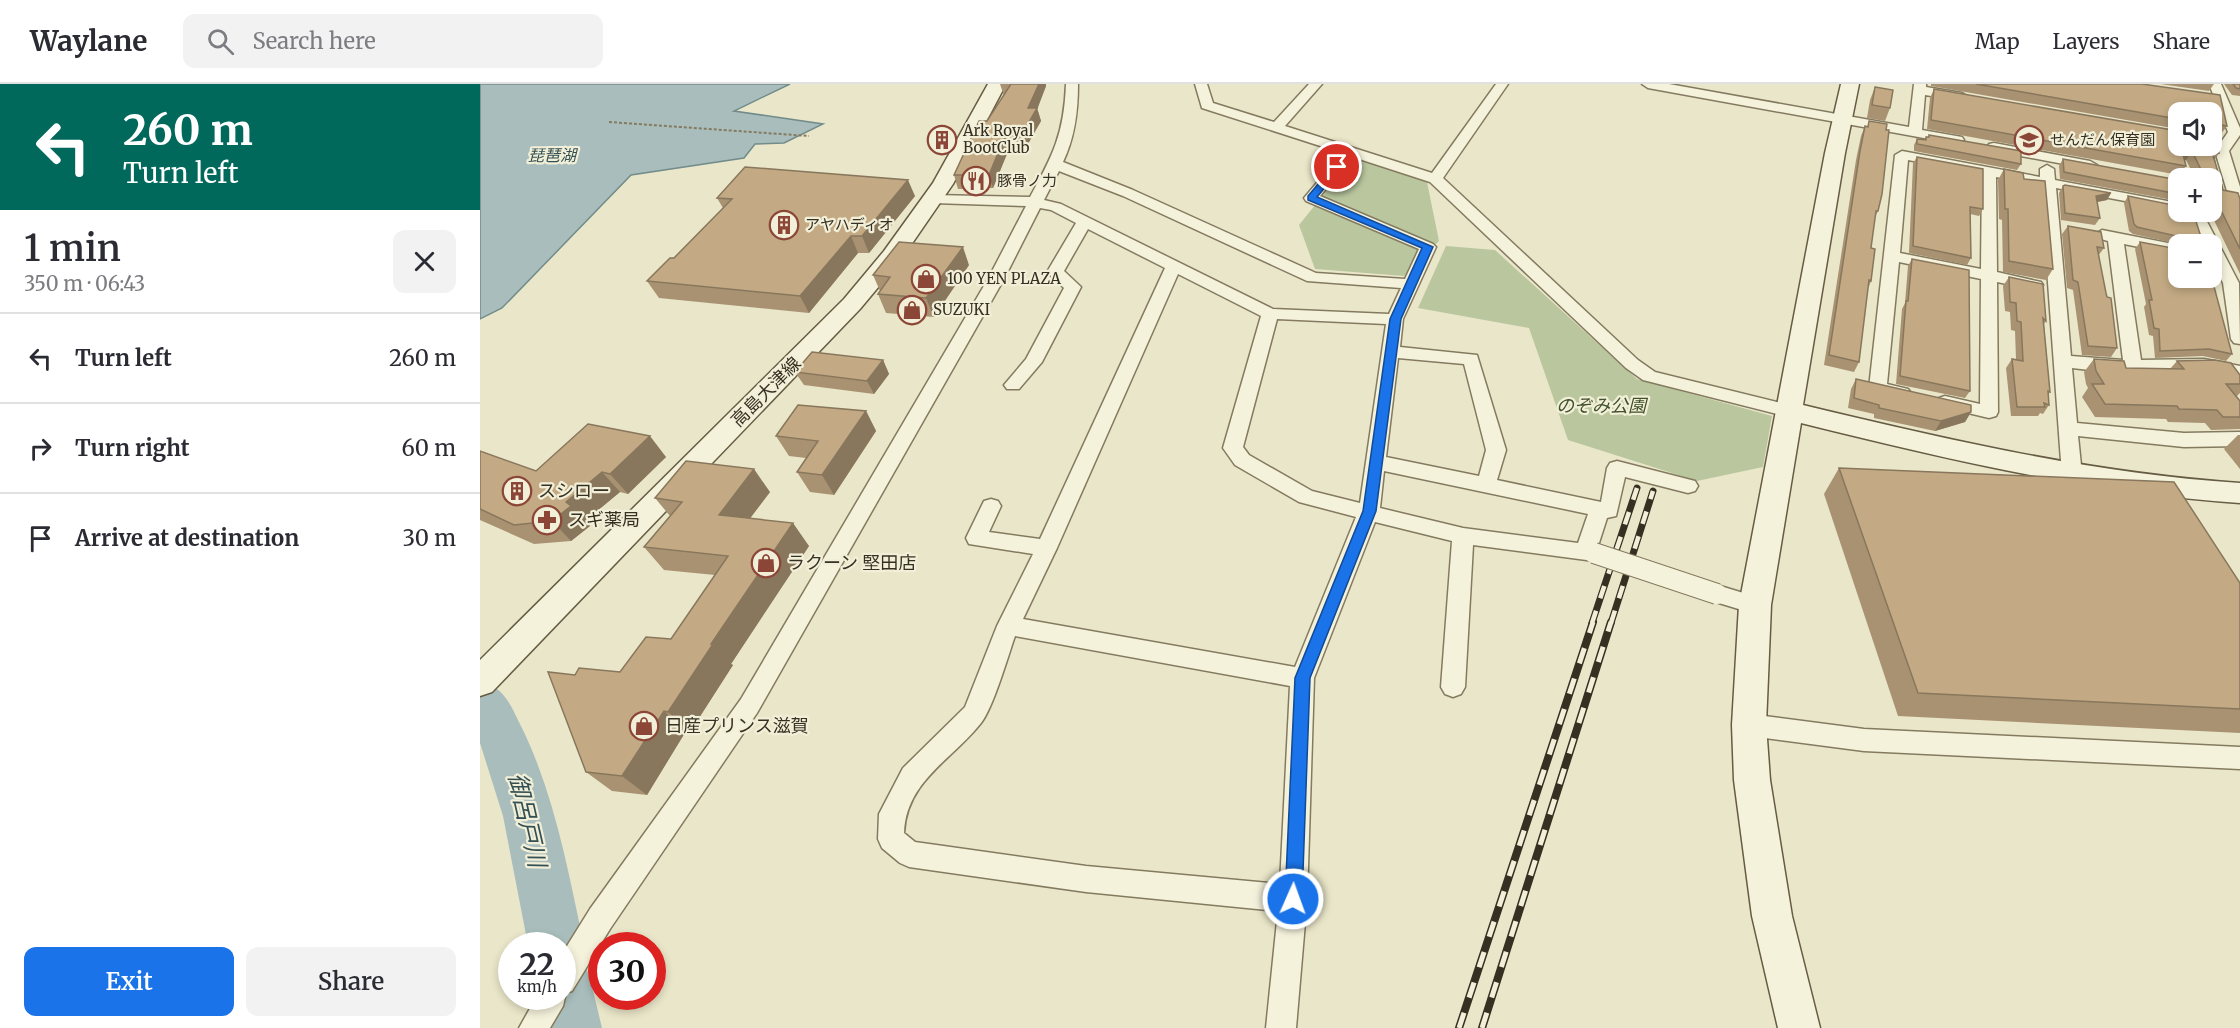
<!DOCTYPE html>
<html lang="en">
<head>
<meta charset="utf-8">
<style>
  body { margin:0; font-family:Merriweather,"Noto Sans JP",serif; background:#f2f2f3; color:#2b2b33; height:100vh; display:flex; flex-direction:column; font-size:22px; white-space:nowrap }
  * { box-sizing:border-box; margin:0 }
  p { font-size:20px; color:#7c7c81 }
  .icon { flex:none; width:33px; height:33px; fill:none; stroke:currentColor; stroke-width:2; stroke-linecap:round; stroke-linejoin:round }
  .map { position:relative; flex:1; overflow:hidden }
  .details { display:flex; flex-direction:column; background:#fff; width:480px }
  .details>* { flex:none }
  .guide { background:#00695c; color:#fff; overflow:hidden }
  .tools { position:absolute; left:1688px; top:18px; display:grid; gap:12px }
  .tools a { display:grid; place-items:center; width:54px; height:54px; border-radius:12px; background:#fff; box-shadow:0 3px 9px #0003; font-size:30px }
  .speed { position:absolute; left:18px; top:848px; display:flex; gap:12px; font-size:30px; font-weight:700; text-align:center }
  .speed>* { display:grid; place-content:center; width:78px; height:78px; border-radius:50%; background:#fff; box-shadow:0 3px 9px #0003; line-height:1 }
  .speed small { font-size:15px; font-weight:400 }
  .speed .limit { border:9px solid #d22; background:#fff; color:#111 }
  .pin { position:absolute; display:grid; place-items:center; width:51px; height:51px; color:#fff; margin:-26px; border:3px solid #fff; border-radius:50%; box-shadow:0 2px 6px #0007 }
  .me { position:absolute; width:66px; margin:-33px; rotate:2deg; stroke-linejoin:round; filter:drop-shadow(0 0 4px #0008) }
  .turn { display:flex; align-items:center; gap:21px; height:126px; padding:0 24px; font-size:27px }
  .turn .icon { width:78px; height:78px; stroke-width:2.5 }
  .turn b { display:block; font-size:42px; line-height:51px }
  .round { display:grid; place-items:center; flex:none; width:63px; height:63px; border-radius:12px; background:#f2f2f3 }
  .headline { display:flex; align-items:center; justify-content:space-between; height:102px; padding:0 24px }
  h1 { font-size:36px; font-weight:600; line-height:45px }
  .button { display:flex; gap:12px; margin-top:auto; padding:12px 24px }
  .button a { flex:1; height:69px; border-radius:12px; background:#1a73e8; color:#fff; font-size:24px; font-weight:600; line-height:69px; text-align:center }
  .button a+a { background:#f2f2f3; color:#2b2b33 }
  ul { padding:0; list-style:none }
  li { display:flex; align-items:center; gap:18px; height:90px; padding:0 24px; border-top:2px solid #e1e1e2 }
  li div { flex:1 }
  li b { display:block; font-size:22px }
  li em { font-style:normal }
  header { display:flex; align-items:center; gap:36px; box-sizing:border-box; height:84px; padding:0 30px; background:#fff; border-bottom:2px solid #e1e1e2 }
  header strong { font-size:28px }
  nav { display:flex; gap:33px; margin-inline-start:auto; font-size:21px }
  .search { width:420px; height:54px; background:#f2f2f3; display:flex; align-items:center; gap:15px; box-sizing:border-box; padding:0 21px; border-radius:12px; color:#7c7c81; font-size:22px }
  main { display:flex; flex:1; min-height:0 }
  .map>svg:first-child { display:block }
  .green { fill:#bac79e }
  .water { fill:#a9bebc; stroke:#718c8a; stroke-width:1.5 }
  .lines { fill:none; stroke-linecap:round; stroke-linejoin:round }
  .river { fill:#a9bebc; fill-rule:evenodd }
  .street-casing { stroke:#847a60; stroke-width:3 }
  .secondary-casing { stroke:#665b43; stroke-width:3 }
  .path { stroke:#847a60; stroke-width:2; stroke-dasharray:3 2; stroke-linecap:butt }
  .street { fill:#f5f2dc; fill-rule:evenodd }
  .secondary { fill:#f5f2dc; fill-rule:evenodd }
  .rail-far1-casing { stroke:#363022; stroke-width:7 }
  .rail-casing { stroke:#363022; stroke-width:8 }
  .rail-far1 { stroke:#f2efd8; stroke-width:4.5; stroke-dasharray:13; stroke-linecap:butt }
  .rail { stroke:#f2efd8; stroke-width:5; stroke-dasharray:16; stroke-linecap:butt }
  .street-bridge-casing { stroke:#847a60; stroke-width:22; stroke-linecap:butt }
  .street-bridge { stroke:#f5f2dc; stroke-width:20 }
  .wall { fill:#a89272 }
  .shaded-wall { fill:#88775c }
  .building { fill:#c3aa84; stroke:#88775c; stroke-width:1.5 }
  .route { fill:#1a73e8; stroke:#114b97; stroke-width:1.5 }
  .labels { text-anchor:middle; stroke-width:4.5; stroke-linejoin:round; paint-order:stroke }
  .far-poi-label { font-size:15px; fill:#363022; stroke:#f2efd8; text-anchor:start }
  .far-water-label { font-size:16px; font-style:italic; fill:#335054; stroke:#f2efd8 }
  .street-label { font-size:18px; fill:#363022; stroke:#f2efd8 }
  .park-label { font-size:18px; font-style:italic; fill:#40502b; stroke:#f2efd8 }
  .poi-label { font-size:18px; fill:#363022; stroke:#f2efd8; text-anchor:start }
  .near-water-label { font-size:24px; font-style:italic; fill:#335054; stroke:#f2efd8 }
</style>
</head>
<body>
<header>
<strong>Waylane</strong>
<div class="search"><svg class="icon" aria-label="search" viewBox="0 0 24 24"><circle cx="10" cy="10" r="6"/><path d="M15 15l6 6"/></svg>Search here</div>
<nav><a>Map</a><a>Layers</a><a>Share</a></nav>
</header>
<main>
<section class="details">
<div class="guide">
<div class="turn"><svg class="icon" aria-label="left" viewBox="0 0 24 24"><path d="M17 20v-9H6M10 6l-5 5 5 5"/></svg><div><b>260 m</b>Turn left</div></div>
</div>
<div class="headline"><div><h1>1 min</h1><p>350 m · 06:43</p></div><a class="round"><svg class="icon" aria-label="close" viewBox="0 0 24 24"><path d="M6 6l12 12M18 6L6 18"/></svg></a></div>
<ul>
<li><svg class="icon" aria-label="left" viewBox="0 0 24 24"><path d="M17 20v-9H6M10 6l-5 5 5 5"/></svg><div><b>Turn left</b></div><em>260 m</em></li>
<li><svg class="icon" aria-label="right" viewBox="0 0 24 24"><path d="M7 20v-9h11M14 6l5 5-5 5"/></svg><div><b>Turn right</b></div><em>60 m</em></li>
<li><svg class="icon" aria-label="arrive" viewBox="0 0 24 24"><path d="M6 21V4h12l-3 4 3 4H6"/></svg><div><b>Arrive at destination</b></div><em>30 m</em></li>
</ul>
<div class="button"><a>Exit</a><a>Share</a></div>
</section>
<div class="map">
<svg width="1760" height="944" viewBox="0 0 1760 944">
  <rect width="100%" height="100%" fill="#eae6c9"/>
  <g class="green">
    <path d="M874,73L947,98L959,157L924,192L835,185L819,141Z"/>
    <path d="M966,162L1015,166L1157,295L1292,332L1283,383L1217,397L1088,356L1049,244L938,224Z"/>
  </g>
  <path class="water" d="M0,0H310L254,27L343,40L304,59L275,60L264,74L151,91L22,224L0,235Z"/>
  <g class="lines">
    <path class="river" d="M0,598C5,600 13,602 17,605C28,613 34,628 40,640C74,708 88,786 104,861L99,873L102,874L110,894L122,944H64L57,912H82V861H48L23,732L0,659Z"/>
    <g class="street-casing">
      <g id="street">
        <path d="M586,0H598C598,27 595,53 583,78L653,106L836,189L925,195L939,165L826,117L824,114L862,69L722,24L715,0H727L733,19L794,38L829,0H842L805,42L952,89L1016,0H1028L963,94L1158,276L1175,288L1309,321L1316,323L1318,327L1316,331L1309,333L1163,296L1146,284L950,98L873,73L840,112L953,160L956,163L923,235L920,263L997,271L1026,366L1017,396L1121,418L1127,384L1130,379L1137,377L1215,397L1218,402L1215,407L1208,409L1145,393L1136,432L1127,434L1118,462L1124,469L1121,475L1114,477L993,461L985,603L981,610L973,613L965,610L961,603L972,457L895,438L834,594L827,815L816,944H786L798,827L606,808L429,783L420,779L402,764L398,755L399,730L423,684L485,623L517,542L553,470L489,460L486,454L504,417L511,415L518,417L521,422L509,448L560,455L685,184L608,145L584,187L601,203L562,278L539,305H527L524,301L546,275L584,204L567,188L596,139L571,126L560,124L524,195L277,629L130,845L92,907L86,909L83,922L70,944H39L57,912H82V870L110,825L261,615L508,195L546,122L453,119L446,115L453,111L550,113C573,71 584,50 586,0ZM579,87L643,112L827,197L921,204L909,230L793,225L581,120L564,116ZM698,190L781,232L743,364L755,381L819,418L876,433L815,583L543,535L577,464ZM797,235L906,240L880,419L832,407L769,371L763,363ZM918,274L984,280L1006,366L999,392L906,373ZM904,387L1108,430L1098,459L983,444L900,424ZM535,552L810,602L800,800L606,782L435,758L424,749C426,697 472,676 501,639C513,624 528,572 535,552Z"/>
        <path d="M1162,0H1189L1429,43L1434,0H1446V3L1482,9L1488,13L1482,17L1445,11L1442,46L1482,53L1484,56L1477,60L1168,4Z"/>
        <path d="M1729,0H1741L1760,44V51L1749,67L1760,103V121L1755,120L1747,107L1735,67L1748,48Z"/>
        <path d="M1514,59L1610,77L1617,81L1610,85L1509,66L1507,63L1509,60Z"/>
        <path d="M1422,67L1560,93V85L1567,81L1574,85L1575,96L1698,119V127L1576,104L1591,272L1643,276L1628,157L1617,154L1614,151L1622,146L1698,161V171L1644,160L1661,276L1724,275L1760,282V294L1724,287L1627,288L1592,284L1597,339L1704,349L1760,348V362L1704,363L1598,352L1602,391L1599,396L1592,398L1585,396L1582,391L1561,102L1516,93L1517,188L1561,198L1563,201L1555,206L1517,198L1518,328L1516,332L1509,334L1459,322L1456,318L1459,314L1465,312L1500,320L1501,195L1419,178L1407,300L1428,305L1431,309L1428,313L1422,315L1392,308L1389,304L1415,71ZM1428,76L1502,90L1501,185L1420,169Z"/>
        <path d="M1708,128H1722L1759,199L1760,260L1754,259L1751,255L1743,199L1731,175V160H1724Z"/>
        <path d="M1237,501L1283,515L1286,521L1283,527L1275,530L1229,516L1226,510L1229,504Z"/>
        <path d="M1269,630L1384,645L1760,663V685L1384,667L1269,652L1261,649L1257,641L1261,633Z"/>
      </g>
    </g>
    <g class="secondary-casing">
      <g id="secondary">
        <path d="M508,0H526L473,100L420,177L380,225L12,608L0,612V576L364,215L404,167L453,99Z"/>
        <path d="M1361,0H1379L1365,69L1323,321C1468,356 1611,389 1760,399V419C1610,409 1466,375 1321,339L1291,521L1286,641L1290,696L1312,832L1340,944H1298L1272,832L1254,696L1252,641L1259,521L1345,69Z"/>
      </g>
    </g>
    <path class="path" d="M129,38L329,52"/>
    <use href="#street" class="street"/>
    <use href="#secondary" class="secondary"/>
    <g class="rail-far1-casing">
      <g id="rail-far1">
        <path d="M1112,539L1157,404"/>
        <path d="M1131,539L1173,407"/>
      </g>
    </g>
    <g class="rail-casing">
      <g id="rail">
        <path d="M979,944L1113,538"/>
        <path d="M1002,944L1131,538"/>
      </g>
    </g>
    <use href="#rail-far1" class="rail-far1"/>
    <use href="#rail" class="rail"/>
    <g class="street-bridge-casing">
      <path id="street-bridge" d="M1114,469L1237,510"/>
    </g>
    <use href="#street-bridge" class="street-bridge"/>
  </g>
  <g class="wall">
    <path d="M520,0H566V2L557,24L561,37L545,65H529L513,104L478,105L474,91L524,12Z"/>
    <path d="M1451,0H1662L1747,42L1740,51L1733,50L1739,69L1735,75L1738,88L1735,91V98L1743,106L1760,115V190L1730,128L1731,94H1715L1706,76H1704L1706,82L1699,91L1447,45L1450,14L1454,5L1731,62L1698,28V45L1451,2Z"/>
    <path d="M1680,0H1734L1729,7Z"/>
    <path d="M1744,0H1760V12L1752,11Z"/>
    <path d="M1395,3L1410,24L1405,37L1387,34L1390,16Z"/>
    <path d="M1389,37L1398,127L1395,133L1391,164V197L1388,205L1379,278L1374,288L1344,281L1376,76L1381,52L1385,42L1387,43Z"/>
    <path d="M1449,51L1541,80L1537,86L1434,67V61L1437,55L1444,56L1446,53H1448Z"/>
    <path d="M1437,73L1503,125L1499,132L1490,130L1491,174L1487,181L1429,169L1433,79Z"/>
    <path d="M1583,75L1698,96V117L1580,95L1579,82Z"/>
    <path d="M1524,85L1544,95L1573,185L1566,196L1523,188L1522,136L1519,135L1518,96Z"/>
    <path d="M1583,102L1631,109L1627,116L1617,118L1620,134L1615,141L1581,136L1579,109Z"/>
    <path d="M435,112L389,169H378L329,229L179,214L167,197L194,174L243,124L237,114Z"/>
    <path d="M1648,112L1721,153L1718,157L1719,160H1698L1653,150L1649,147L1644,119Z"/>
    <path d="M1588,142L1624,164L1618,172L1637,264L1631,273L1602,271L1593,206L1587,204L1582,150Z"/>
    <path d="M1660,158L1752,270L1746,277L1723,272L1675,274L1673,252L1669,251L1664,223L1666,220L1655,165Z"/>
    <path d="M1432,175L1490,307L1485,314L1416,300L1422,225L1425,219L1428,182Z"/>
    <path d="M489,181L454,233L406,229L398,210L400,207L393,191Z"/>
    <path d="M1529,193L1566,237L1564,240L1570,308L1568,311L1569,321L1563,330L1560,329L1558,332H1531L1526,284L1532,275H1536L1535,247L1531,246L1530,228L1525,227L1523,202Z"/>
    <path d="M1614,275L1646,284L1690,285L1697,277L1760,291V309L1756,313L1760,317V345L1731,346L1725,339L1688,338L1686,335L1615,333L1602,313L1608,304L1606,300L1604,288Z"/>
    <path d="M403,276L409,290L394,310L324,301L315,288Z"/>
    <path d="M1376,295L1491,328L1485,338L1455,347L1394,334V330L1368,324L1371,305Z"/>
    <path d="M386,327L396,347L354,411L330,408L317,388L326,374L309,372L296,352Z"/>
    <path d="M1758,351H1760V385L1744,365Z"/>
    <path d="M0,367L56,387L186,373L148,410L140,408L105,437L110,442L91,457L54,460L0,436Z"/>
    <path d="M1359,384L1760,499V649L1418,632L1344,410Z"/>
    <path d="M290,408L270,434L329,462L251,580L253,581L210,648L206,647L167,711L132,707L106,688L95,591L140,588L191,555L235,491L184,486L164,463L190,432L175,414Z"/>
  </g>
  <g class="shaded-wall">
    <path d="M559,0H566V2L557,26V24L561,37L545,65L541,52L548,24Z"/>
    <path d="M525,52L529,65L513,104L509,91Z"/>
    <path d="M1712,67L1706,76L1696,79L1703,70Z"/>
    <path d="M428,96L435,112L389,169L382,152Z"/>
    <path d="M1631,109L1627,116L1612,119L1616,112Z"/>
    <path d="M371,152L378,169L329,229L320,212Z"/>
    <path d="M483,163L489,181L454,233L446,214Z"/>
    <path d="M403,276L409,290L394,310L387,297Z"/>
    <path d="M386,327L396,347L354,411L342,391Z"/>
    <path d="M1491,328L1485,338L1455,347L1461,337Z"/>
    <path d="M170,352L186,373L148,410L130,390Z"/>
    <path d="M274,385L290,408L256,453L239,431Z"/>
    <path d="M122,388L140,408L105,437L110,442L91,457L72,437L86,418Z"/>
    <path d="M313,439L329,462L251,580L253,581L210,648L188,628L231,560Z"/>
    <path d="M184,627L206,647L167,711L142,692Z"/>
  </g>
  <g class="building">
    <path d="M531,0H559L548,24H557L541,52H525L509,91H474L499,37H507Z"/>
    <path d="M1496,0H1662L1740,11L1747,42L1731,39V28H1698V35Z"/>
    <path d="M1753,0H1760V5L1756,4Z"/>
    <path d="M1395,3L1413,6L1410,24L1392,21Z"/>
    <path d="M1454,5L1698,47V62H1731V41L1739,69L1732,68L1738,88L1735,90V98L1742,101L1743,106L1758,109L1760,115V165L1731,106V94H1725L1712,67L1703,70L1706,82L1451,36Z"/>
    <path d="M1389,37L1407,40L1406,46H1409L1402,110L1398,127H1396L1391,164L1395,165L1391,197L1389,196L1379,278L1349,271L1380,67L1385,42L1388,43Z"/>
    <path d="M1449,51L1541,67V80L1437,60V55L1446,56V53H1449Z"/>
    <path d="M1437,73L1503,85V125L1490,123L1491,174L1433,162Z"/>
    <path d="M1583,75L1698,96V110L1584,88Z"/>
    <path d="M265,83L428,96L382,152H371L320,212L167,197L190,174H194L252,115L237,114Z"/>
    <path d="M1524,85L1543,89L1544,95L1565,97L1573,185L1529,177L1528,125H1525Z"/>
    <path d="M1585,101L1631,109L1616,112L1620,134L1585,129L1583,102Z"/>
    <path d="M1648,112L1698,122V128H1713L1721,153L1717,152L1719,160H1705V154L1657,143L1654,140Z"/>
    <path d="M1588,142L1621,148L1624,164L1617,163L1626,209L1627,213L1631,214L1637,264L1608,262L1598,198L1593,196Z"/>
    <path d="M419,158L483,163L446,214L398,210L410,193L393,191Z"/>
    <path d="M1660,158L1698,165V194H1727L1732,195L1752,270L1729,265L1680,267L1679,245L1674,244L1669,216H1672Z"/>
    <path d="M1432,175L1489,186L1490,307L1420,292L1426,217H1428Z"/>
    <path d="M1529,193L1563,200L1566,237L1563,234L1570,308L1568,307L1569,321L1564,319L1565,323H1537L1532,275L1543,277L1541,238L1537,237L1536,219L1530,218Z"/>
    <path d="M332,268L403,276L387,297L315,288Z"/>
    <path d="M1614,275L1644,277L1646,284L1704,285L1697,277L1735,276L1751,279L1760,291V300H1746L1760,317V333H1743L1737,326L1699,325L1697,322L1625,320L1612,300H1624L1616,287Z"/>
    <path d="M1376,295L1491,321V328L1461,337L1399,324V321L1374,314Z"/>
    <path d="M318,321L386,327L342,391L317,388L338,357L296,352Z"/>
    <path d="M108,340L170,352L130,390L122,388L86,418L91,422L72,437L34,441L0,425V367L56,387Z"/>
    <path d="M206,377L274,385L239,431L313,439L231,560H233L188,628L184,627L142,692L106,688L68,588L95,591L99,584L140,588L166,553L191,555L248,472L164,463L202,418L175,414Z"/>
    <path d="M1359,384L1694,398L1760,499V625L1438,609Z"/>
  </g>
  <path class="route" d="M854,81L862,83L837,113L953,163L921,235L896,427L830,594L822,815L820,821L813,823L807,821L805,815L815,594L883,427L910,235L942,164L828,116V112Z"/>
  <defs>
    <g id="building-ring" transform="scale(1.5)"><circle r="9.5" fill="#f2efd8" stroke="#8c4637" stroke-width="1.5"/><path d="M-4-6H4V6H1V3H-1V6H-4ZM-2.5-4.3h1.7v1.8h-1.7ZM.8-4.3h1.7v1.8H.8ZM-2.5-1h1.7V.8h-1.7ZM.8-1h1.7V.8H.8Z" fill="#8c4637"/></g>
    <g id="school-ring" transform="scale(1.5)"><circle r="9.5" fill="#f2efd8" stroke="#8c4637" stroke-width="1.5"/><path d="M0-5L7-2L0 1L-7-2ZM-4 1L0 2.5L4 1V4Q0 6-4 4Z" fill="#8c4637"/></g>
    <g id="restaurant-ring" transform="scale(1.5)"><circle r="9.5" fill="#f2efd8" stroke="#8c4637" stroke-width="1.5"/><path d="M-5-6h1v4h1v-4h1v4h1v-4h1v5L-1.5 .5V6h-2V.5L-5-1ZM5-6V6H3V1.5H1.5Q1.5-4 5-6Z" fill="#8c4637"/></g>
    <g id="shop-ring" transform="scale(1.5)"><circle r="9.5" fill="#f2efd8" stroke="#8c4637" stroke-width="1.5"/><path d="M-5-2.5h2.3a2.7 3.5 0 0 1 5.4 0H5L5.5 6h-11ZM-1.5-2.5h3a1.5 2.3 0 0 0-3 0Z" fill="#8c4637"/></g>
    <g id="pharmacy-ring" transform="scale(1.5)"><circle r="9.5" fill="#f2efd8" stroke="#8c4637" stroke-width="1.5"/><path d="M-2-6h4v4h4v4h-4v4h-4v-4h-4v-4h4Z" fill="#8c4637"/></g>
  </defs>
  <g fill-rule="evenodd">
    <use href="#building-ring" x="462" y="56"/>
    <use href="#school-ring" x="1549" y="56"/>
    <use href="#restaurant-ring" x="496" y="97"/>
    <use href="#building-ring" x="304" y="141"/>
    <use href="#shop-ring" x="446" y="195"/>
    <use href="#shop-ring" x="432" y="226"/>
    <use href="#building-ring" x="37" y="407"/>
    <use href="#pharmacy-ring" x="67" y="436"/>
    <use href="#shop-ring" x="286" y="479"/>
    <use href="#shop-ring" x="164" y="642"/>
  </g>
  <g class="labels">
    <g class="far-poi-label">
      <text x="483" y="52">Ark Royal<tspan x="483" dy="17">BootClub</tspan></text>
      <text x="1570" y="61">せんだん保育園</text>
      <text x="517" y="102">豚骨ノ力</text>
      <text x="325" y="146">アヤハディオ</text>
      <text x="467" y="200">100 YEN PLAZA</text>
      <text x="453" y="231">SUZUKI</text>
    </g>
    <g class="far-water-label">
      <text x="72" y="77">琵琶湖</text>
    </g>
    <g class="street-label">
      <text transform="translate(286 308) rotate(-45)" y="6">高島大津線</text>
    </g>
    <g class="park-label">
      <text x="1121" y="328">のぞみ公園</text>
    </g>
    <g class="poi-label">
      <text x="58" y="413">スシロー</text>
      <text x="88" y="442">スギ薬局</text>
      <text x="307" y="485">ラクーン 堅田店</text>
      <text x="185" y="648">日産プリンス滋賀</text>
    </g>
    <g class="near-water-label">
      <text transform="translate(47 736) rotate(77)" y="8">御呂戸川</text>
    </g>
  </g>
</svg>
<div class="tools">
<a><svg class="icon" aria-label="sound" viewBox="0 0 24 24"><path d="M4 9h4l5-4v14l-5-4H4zM17 9q2 3 0 6"/></svg></a>
<a>+</a>
<a>−</a>
</div>
<div class="speed"><div>22<small>km/h</small></div><div class="limit">30</div></div>
<div class="pin" style="left:857px;top:83px;background:#d93025"><svg class="icon" aria-label="arrive" viewBox="0 0 24 24"><path d="M6 21V4h12l-3 4 3 4H6"/></svg></div>
<svg class="me" style="left:813px;top:815px" viewBox="-20 -20 40 40"><circle r="17" fill="#1a73e8" stroke="#fff" stroke-width="3"/><path d="M0-11L8 9 0 5-8 9z" fill="#fff"/></svg>
</div>
</main>
</body>
</html>
